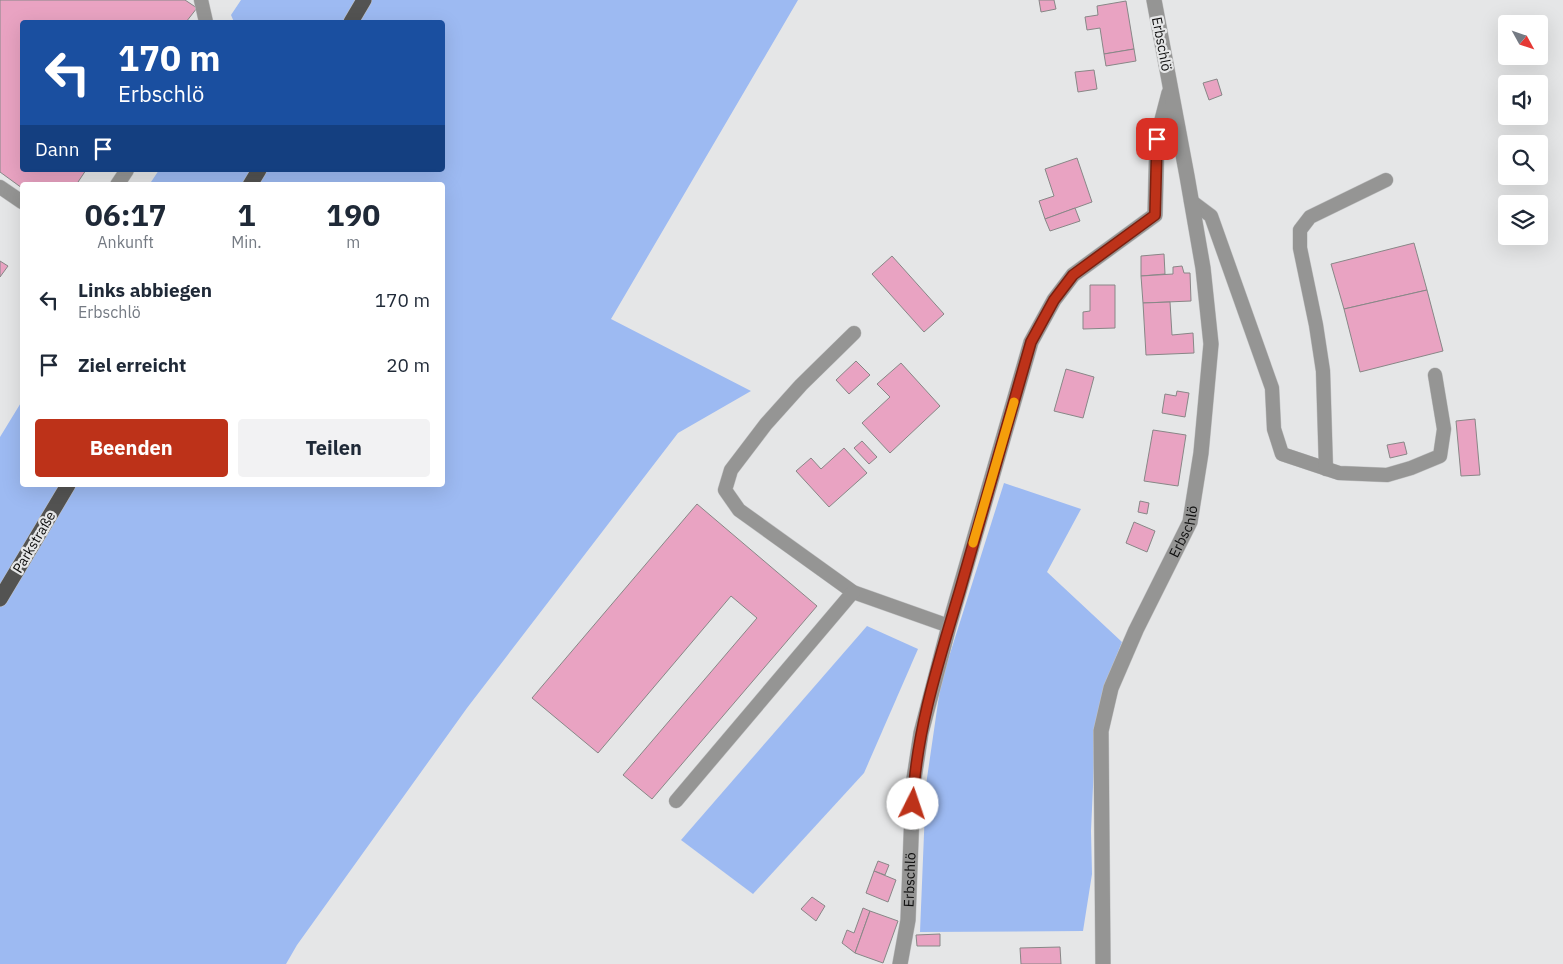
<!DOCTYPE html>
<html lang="de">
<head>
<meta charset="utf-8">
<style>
  body { margin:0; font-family:"IBM Plex Sans",sans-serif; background:#f2f2f3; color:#1f2937; height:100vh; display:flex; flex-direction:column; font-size:19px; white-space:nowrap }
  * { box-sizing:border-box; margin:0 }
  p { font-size:16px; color:#747a83 }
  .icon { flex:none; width:28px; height:28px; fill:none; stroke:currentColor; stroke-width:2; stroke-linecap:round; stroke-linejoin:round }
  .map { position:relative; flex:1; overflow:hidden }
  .drawer { position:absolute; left:20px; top:182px; width:425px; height:305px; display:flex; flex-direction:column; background:#fff; border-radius:5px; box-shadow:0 5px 20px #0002 }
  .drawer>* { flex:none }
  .hud { position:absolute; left:20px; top:20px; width:425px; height:152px; border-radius:5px; box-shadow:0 5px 20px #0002; background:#1a4fa0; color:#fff; overflow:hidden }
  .needle { width:32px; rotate:130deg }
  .buttons { position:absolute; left:1498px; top:15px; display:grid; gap:10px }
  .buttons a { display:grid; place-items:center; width:50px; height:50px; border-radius:5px; background:#fff; box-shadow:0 5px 20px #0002; font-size:25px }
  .pin { position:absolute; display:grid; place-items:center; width:42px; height:42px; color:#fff; margin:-21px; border-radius:10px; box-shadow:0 2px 8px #0006 }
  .me { position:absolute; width:55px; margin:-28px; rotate:4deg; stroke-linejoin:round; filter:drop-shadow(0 0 4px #0008) }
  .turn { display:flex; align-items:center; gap:18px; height:105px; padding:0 15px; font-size:22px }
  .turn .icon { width:65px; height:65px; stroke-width:2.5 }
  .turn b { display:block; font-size:35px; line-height:42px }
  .then { display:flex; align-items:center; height:48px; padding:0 15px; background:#0003; gap:10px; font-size:19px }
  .eta { display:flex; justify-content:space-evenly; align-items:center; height:85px; text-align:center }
  .eta b { font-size:30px; font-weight:700; line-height:35px }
  .cta { display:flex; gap:10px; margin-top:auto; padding:10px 15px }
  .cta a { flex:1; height:58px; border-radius:5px; background:#bd3219; color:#fff; font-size:20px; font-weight:700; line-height:58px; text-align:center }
  .cta a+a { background:#f2f2f3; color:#1f2937 }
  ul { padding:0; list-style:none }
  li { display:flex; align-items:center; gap:15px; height:65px; padding:0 15px }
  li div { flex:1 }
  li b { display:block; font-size:19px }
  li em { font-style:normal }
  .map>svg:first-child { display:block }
  .green { fill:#9dbaf2 }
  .building { fill:#e9a3c2; stroke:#888787 }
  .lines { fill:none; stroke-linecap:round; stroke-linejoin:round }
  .lane-casing { stroke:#c2c3c4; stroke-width:15 }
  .street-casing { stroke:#c2c3c4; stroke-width:16 }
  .primary-casing { stroke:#c2c3c4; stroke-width:16 }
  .lane { stroke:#959594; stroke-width:14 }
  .street { stroke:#959594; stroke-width:15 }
  .primary { stroke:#535352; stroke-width:15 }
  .route-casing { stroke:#7b2010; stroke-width:12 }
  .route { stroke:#bd3219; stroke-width:9 }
  .slow { stroke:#f59e0b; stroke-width:9 }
  .labels { text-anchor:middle; stroke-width:4.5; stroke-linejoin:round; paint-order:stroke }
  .street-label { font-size:14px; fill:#0c0c0c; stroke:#e5e6e7 }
</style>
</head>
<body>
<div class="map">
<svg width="1563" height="964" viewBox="0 0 1563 964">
  <rect width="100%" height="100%" fill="#e5e6e7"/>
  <g class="green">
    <path d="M241,0H798L611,319L751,391L678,433L467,708L297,945L286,964H0V437L22,401V485H442V185H149L159,170H442V22H234L231,15Z"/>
    <path d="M1004,483L1081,509L1047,572L1122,642L1105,685L1094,764L1091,831L1092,874L1083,931L920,932L926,785L941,682Z"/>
    <path d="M867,626L918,649L864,773L753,894L681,840Z"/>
  </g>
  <g class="building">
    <path d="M0,0H185L197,8L186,22H22V170H86L76,185H22V188L0,172Z"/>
    <path d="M1039,0H1054L1056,9L1041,12Z"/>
    <path d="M1126,1L1134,49L1104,54L1100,28L1087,30L1085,17L1098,15L1097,6Z"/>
    <path d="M1134,49L1136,61L1106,66L1104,54Z"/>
    <path d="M1094,70L1097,89L1078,92L1075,72Z"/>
    <path d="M1217,79L1222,95L1209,100L1203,83Z"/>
    <path d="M1077,158L1092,202L1045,219L1039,201L1054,196L1045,169Z"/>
    <path d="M1075,208L1080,221L1050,231L1045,219Z"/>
    <path d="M1414,243L1427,290L1344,309L1331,264Z"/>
    <path d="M1164,254L1165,274L1141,276V256Z"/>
    <path d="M892,256L944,314L924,332L872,274Z"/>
    <path d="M0,261L8,266L0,277Z"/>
    <path d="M1182,266L1184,273H1190L1191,301L1143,303L1141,276L1173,274V267Z"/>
    <path d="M1090,285H1115V328L1083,329V312L1090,311Z"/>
    <path d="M1427,290L1443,351L1360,372L1344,309Z"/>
    <path d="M1170,302L1172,335L1193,333L1194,353L1146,355L1143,303Z"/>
    <path d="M856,361L870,375L849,394L836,380Z"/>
    <path d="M901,363L940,406L890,453L862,423L890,397L877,384Z"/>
    <path d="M1066,369L1094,377L1083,418L1054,411Z"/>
    <path d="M1177,391L1189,393L1185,417L1162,413L1165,394L1176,396Z"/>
    <path d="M1475,419L1480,475L1461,476L1456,421Z"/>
    <path d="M1153,430L1186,435L1178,486L1144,481Z"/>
    <path d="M862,441L877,457L869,464L854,448Z"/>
    <path d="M1404,442L1407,454L1390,458L1387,445Z"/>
    <path d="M844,448L867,473L829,507L796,471L811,458L821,469Z"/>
    <path d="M1140,501L1149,503L1147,514L1138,512Z"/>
    <path d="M697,504L817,606L652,799L623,775L757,618L731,596L598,753L532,698Z"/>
    <path d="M1134,522L1155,531L1147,552L1126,543Z"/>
    <path d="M878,861L889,865L885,875L874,871Z"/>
    <path d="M874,871L896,880L888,902L866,893Z"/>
    <path d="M812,897L825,906L816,921L801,909Z"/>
    <path d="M863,908L870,911L855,953L842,943L847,930L854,933Z"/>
    <path d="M870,911L898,921L883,963L855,953Z"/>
    <path d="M940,934V946H917L916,935Z"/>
    <path d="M1060,947L1061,964H1021L1020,948Z"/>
  </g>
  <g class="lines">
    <g class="lane-casing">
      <g id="lane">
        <path d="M201,0L206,22"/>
        <path d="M117,185L127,170"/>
        <path d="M0,187L22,202"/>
        <path d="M1191,201L1211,216L1272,388L1274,429L1282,454L1339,473L1387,475L1411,468L1440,456L1444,429L1435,375"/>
        <path d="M854,333L801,385L766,424L731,470L725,490L739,510L853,592L949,626"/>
        <path d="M1326,469L1323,371L1316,325L1300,248V230L1310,217L1386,180"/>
        <path d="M676,801L853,592"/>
      </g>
    </g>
    <g class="street-casing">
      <g id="street">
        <path id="s1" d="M900,964L908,920L913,785L921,733L949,626L1031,342L1054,300L1073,275L1155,215L1157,139L1169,93"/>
        <path id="s2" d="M1103,964L1101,731L1111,688L1136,630L1190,522L1201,453L1211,344L1203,268L1187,176L1154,0"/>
      </g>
    </g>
    <g class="primary-casing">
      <g id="primary">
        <path d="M351,22L364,0"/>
        <path d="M250,185L259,170"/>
        <path d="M0,599L68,485"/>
      </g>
    </g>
    <use href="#lane" class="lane"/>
    <use href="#street" class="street"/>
    <use href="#primary" class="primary"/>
  </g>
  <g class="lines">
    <g class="route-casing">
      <path id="route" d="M913,804C915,734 940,657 960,590C984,507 1007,425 1031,342L1054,300L1073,275L1155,215L1157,139"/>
    </g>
    <use href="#route" class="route"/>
    <path class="slow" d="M973,543L1014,402"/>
  </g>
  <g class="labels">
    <g class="street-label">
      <text transform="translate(1162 44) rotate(79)" y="5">Erbschlö</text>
      <text dy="5" stroke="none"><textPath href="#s2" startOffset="450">Erbschlö</textPath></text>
      <text transform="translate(34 542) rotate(-59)" y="5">Parkstraße</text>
      <text dy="5" stroke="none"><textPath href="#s1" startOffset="85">Erbschlö</textPath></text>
    </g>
  </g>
</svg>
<div class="buttons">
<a><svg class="needle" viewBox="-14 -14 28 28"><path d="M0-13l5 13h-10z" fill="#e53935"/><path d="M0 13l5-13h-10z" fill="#747a83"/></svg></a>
<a><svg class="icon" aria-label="sound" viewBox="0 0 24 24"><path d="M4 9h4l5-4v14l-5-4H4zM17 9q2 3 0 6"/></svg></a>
<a><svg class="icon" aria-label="search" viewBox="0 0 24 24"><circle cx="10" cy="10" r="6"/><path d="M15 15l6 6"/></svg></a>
<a><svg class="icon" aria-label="layers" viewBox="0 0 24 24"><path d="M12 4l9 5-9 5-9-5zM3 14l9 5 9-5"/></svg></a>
</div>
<div class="pin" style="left:1157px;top:139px;background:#d93025"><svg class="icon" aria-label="arrive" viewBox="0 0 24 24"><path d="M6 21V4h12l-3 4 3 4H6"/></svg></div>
<svg class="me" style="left:913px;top:804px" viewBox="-20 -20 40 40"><circle r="19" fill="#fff"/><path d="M0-13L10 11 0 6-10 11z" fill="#bd3219"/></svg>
<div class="hud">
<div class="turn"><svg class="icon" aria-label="left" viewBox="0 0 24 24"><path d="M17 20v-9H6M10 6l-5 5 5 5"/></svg><div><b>170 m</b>Erbschlö</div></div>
<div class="then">Dann<svg class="icon" aria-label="arrive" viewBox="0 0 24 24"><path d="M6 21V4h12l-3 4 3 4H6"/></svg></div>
</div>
<section class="drawer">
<div class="eta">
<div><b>06:17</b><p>Ankunft</p></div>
<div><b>1</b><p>Min.</p></div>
<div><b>190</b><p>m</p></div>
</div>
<ul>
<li><svg class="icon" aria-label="left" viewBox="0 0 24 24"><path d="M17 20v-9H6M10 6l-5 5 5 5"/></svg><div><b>Links abbiegen</b><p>Erbschlö</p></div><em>170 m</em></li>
<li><svg class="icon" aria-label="arrive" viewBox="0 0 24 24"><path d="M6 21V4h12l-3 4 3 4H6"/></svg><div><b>Ziel erreicht</b></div><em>20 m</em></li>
</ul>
<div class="cta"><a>Beenden</a><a>Teilen</a></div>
</section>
</div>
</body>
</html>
